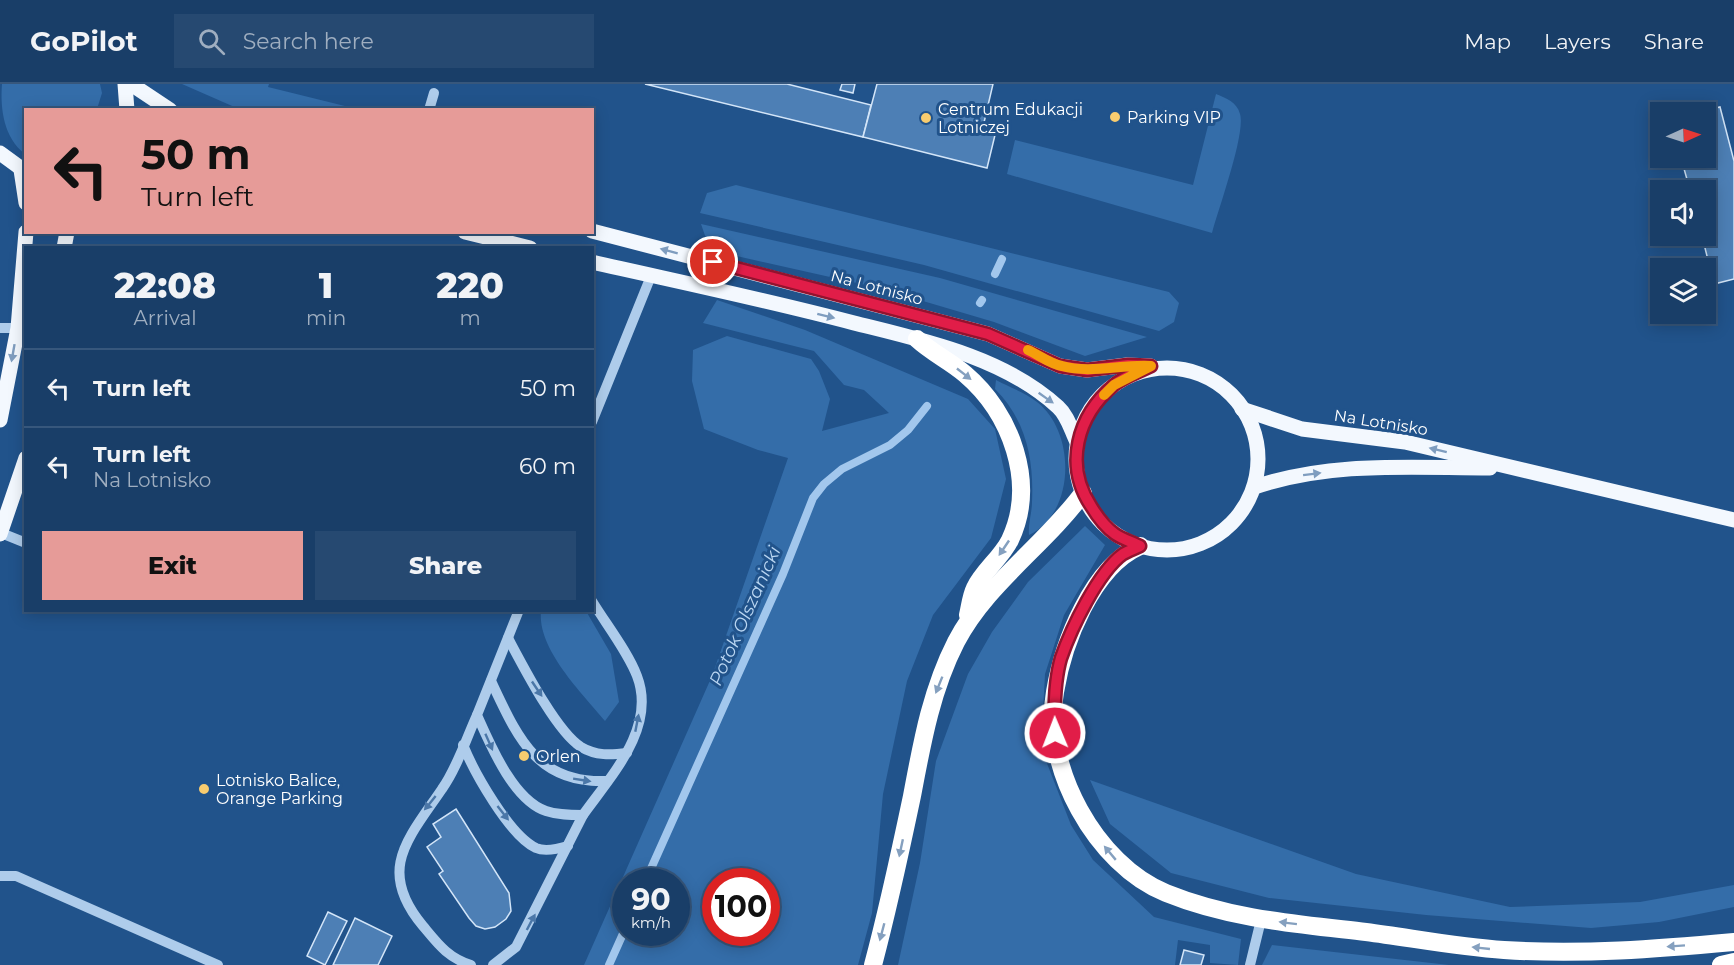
<!DOCTYPE html>
<html lang="en">
<head>
<meta charset="utf-8">
<style>
  body { margin:0; font-family:Montserrat,sans-serif; background:#264971; color:#f1f3f6; height:100vh; display:flex; flex-direction:column; font-size:22px; white-space:nowrap }
  * { box-sizing:border-box; margin:0 }
  p { font-size:20px; color:#9faec0 }
  .icon { flex:none; width:33px; height:33px; fill:none; stroke:currentColor; stroke-width:2; stroke-linecap:round; stroke-linejoin:round }
  .map { position:relative; flex:1; overflow:hidden }
  .drawer { position:absolute; left:24px; top:162px; width:570px; height:366px; display:flex; flex-direction:column; background:#193e68; border-radius:0px; box-shadow:0 3px 15px #0003,0 0 0 2px #37577c }
  .drawer>* { flex:none }
  .guide { position:absolute; left:24px; top:24px; width:570px; height:126px; border-radius:0px; box-shadow:0 3px 15px #0003,0 0 0 2px #37577c; background:#e69b98; color:#111; overflow:hidden }
  .needle { width:39px; rotate:87deg }
  .fabs { position:absolute; left:1650px; top:18px; display:grid; gap:12px }
  .fabs a { display:grid; place-items:center; width:66px; height:66px; border-radius:0px; background:#193e68; box-shadow:0 3px 15px #0003,0 0 0 2px #37577c; font-size:30px }
  .speed { position:absolute; left:612px; top:784px; display:flex; gap:12px; font-size:30px; font-weight:700; text-align:center }
  .speed>* { display:grid; place-content:center; width:78px; height:78px; border-radius:50%; background:#193e68; box-shadow:0 3px 15px #0003,0 0 0 2px #37577c; line-height:1 }
  .speed small { font-size:15px; font-weight:400 }
  .speed .limit { border:9px solid #d22; background:#fff; color:#111 }
  .pin { position:absolute; display:grid; place-items:center; width:51px; height:51px; color:#fff; margin:-26px; border:3px solid #fff; border-radius:50%; box-shadow:0 2px 6px #0007 }
  .me { position:absolute; width:66px; margin:-33px; rotate:359deg; stroke-linejoin:round; filter:drop-shadow(0 0 4px #0008) }
  .turn { display:flex; align-items:center; gap:21px; height:126px; padding:0 18px; font-size:27px }
  .turn .icon { width:78px; height:78px; stroke-width:2.5 }
  .turn b { display:block; font-size:42px; line-height:51px }
  .eta { display:flex; justify-content:space-evenly; align-items:center; height:102px; text-align:center }
  .eta b { font-size:36px; font-weight:800; line-height:42px }
  .button { display:flex; gap:12px; margin-top:auto; padding:12px 18px }
  .button a { flex:1; height:69px; border-radius:0px; background:#e69b98; color:#111; font-size:24px; font-weight:800; line-height:69px; text-align:center }
  .button a+a { background:#264971; color:#f1f3f6 }
  ul { padding:0; list-style:none }
  li { display:flex; align-items:center; gap:18px; height:78px; padding:0 18px; border-top:2px solid #37577c }
  li div { flex:1 }
  li b { display:block; font-size:22px }
  li em { font-style:normal }
  header { display:flex; align-items:center; gap:36px; box-sizing:border-box; height:84px; padding:0 30px; background:#193e68; border-bottom:2px solid #37577c }
  header strong { font-size:28px }
  nav { display:flex; gap:33px; margin-inline-start:auto; font-size:21px }
  .search { width:420px; height:54px; background:#264971; display:flex; align-items:center; gap:15px; box-sizing:border-box; padding:0 21px; border-radius:0px; color:#9faec0; font-size:22px }
  .map>svg:first-child { display:block }
  .green { fill:#346da9; fill-rule:evenodd }
  .lines { fill:none; stroke-linecap:round; stroke-linejoin:round }
  .stream { stroke:#a2c7ed; stroke-width:8 }
  .building { fill:#4d7fb5; stroke:#d3e5f8; stroke-width:1.5 }
  .minor { stroke:#aecceb; stroke-width:10 }
  .major { stroke:#f3f8fe; stroke-width:15 }
  .highway { stroke:#fff; stroke-width:18 }
  .oneway { fill:#7f9dbf }
  .oneway2 { fill:#85a0bf }
  .oneway3 { fill:#4b77a8 }
  .route-casing { stroke:#92132f; stroke-width:15 }
  .route { stroke:#e11d48; stroke-width:10 }
  .slow { stroke:#f59e0b; stroke-width:10 }
  .poi-dot { fill:#f8cc6f; stroke:#21538b; stroke-width:2 }
  .labels { text-anchor:middle; stroke-width:6; stroke-linejoin:round; paint-order:stroke }
  .poi-label { font-size:16px; fill:#fff; stroke:#21538b; text-anchor:start }
  .street-label { font-size:16px; fill:#fff; stroke:#21538b }
  .water-label { font-size:18px; font-style:italic; fill:#bad6f2; stroke:#21538b }
</style>
</head>
<body>
<header>
<strong>GoPilot</strong>
<div class="search"><svg class="icon" aria-label="search" viewBox="0 0 24 24"><circle cx="10" cy="10" r="6"/><path d="M15 15l6 6"/></svg>Search here</div>
<nav><a>Map</a><a>Layers</a><a>Share</a></nav>
</header>
<div class="map">
<svg width="1734" height="881" viewBox="0 0 1734 881">
  <rect width="100%" height="100%" fill="#21538b"/>
  <g class="green">
    <path d="M2,0H100L102,9L97,25L26,26L25,70C4,54 0,25 2,0Z"/>
    <path d="M182,0H269L268,3L357,25H239Z"/>
    <path d="M1216,10C1226,14 1237,18 1240,30C1246,49 1218,126 1212,149L1007,90L1015,56L1193,101Z"/>
    <path d="M736,101L1169,208L1179,219L1174,238L1159,247L924,181L700,129L707,109Z"/>
    <path d="M701,140L940,194L1147,253L1085,272L994,238L879,204L710,166Z"/>
    <path d="M717,216L805,246L968,315L995,345L1006,395L991,454L933,531L907,597L883,710L872,829L858,881H584L712,592L788,374L758,366L704,345L692,297L693,266L727,252L811,275L819,287L830,315L822,347L889,329L864,306L844,301L814,267L703,239ZM626,798H676V849H626ZM716,798H766V849H716Z"/>
    <path d="M996,296C1009,303 1026,309 1037,318C1076,348 1076,429 1029,451C1028,439 1032,429 1032,418C1034,375 1026,336 995,305Z"/>
    <path d="M1085,442L1105,461L1064,531L1045,590L1041,664L1071,741L1093,776L1154,833L1241,855L1238,881L1210,879V861L1178,856L1175,881H898L920,779L936,677L968,590L992,548L1028,498Z"/>
    <path d="M541,527H586L611,570L619,618L605,637C582,609 537,565 541,527Z"/>
    <path d="M1090,696L1356,790L1510,823L1640,818L1734,801V823L1659,838L1591,844L1426,831L1269,814L1171,789L1110,740Z"/>
    <path d="M1272,861L1449,881H1262Z"/>
  </g>
  <g class="lines">
    <g class="stream">
      <path d="M995,190L1002,175"/>
      <path d="M980,219L982,216"/>
      <path d="M645,798L783,490L813,414L824,400L842,385L890,361L908,346L927,322"/>
      <path d="M609,881L626,843"/>
    </g>
  </g>
  <g class="building">
    <path d="M645,0H787L871,21L863,53Z"/>
    <path d="M842,0H855L853,9L840,6Z"/>
    <path d="M877,0H993L982,47L995,51L987,84L863,53Z"/>
    <path d="M1720,23L1734,77V195L1714,200L1702,152H1706V106H1690L1681,74H1706V28H1699Z"/>
    <path d="M456,725L509,809L511,827L506,835L495,843L485,845L476,842L469,834L439,790L443,787L427,763L441,753L433,740Z"/>
    <path d="M328,828L347,837L325,881L307,872Z"/>
    <path d="M355,834L392,852L378,881H333Z"/>
    <path d="M1184,866L1204,871L1201,881H1180Z"/>
  </g>
  <g class="lines">
    <g class="minor">
      <path d="M429,26L434,9"/>
      <path d="M0,244H18"/>
      <path d="M592,338L651,192"/>
      <path d="M1,449L26,459"/>
      <path d="M519,526L477,631C490,660 513,716 546,727C558,731 570,731 583,731C610,693 657,644 637,592C628,568 606,540 592,517"/>
      <path d="M508,554C523,582 556,647 581,663C596,672 611,671 627,669"/>
      <path d="M491,597C517,652 536,700 607,697"/>
      <path d="M463,661C474,688 509,751 536,764C545,768 558,765 568,762"/>
      <path d="M0,792H16L218,881"/>
      <path d="M471,881C448,874 438,860 423,842C376,786 408,755 442,705C457,684 466,655 477,631"/>
      <path d="M493,881L516,863L583,731"/>
      <path d="M1250,881L1261,836"/>
    </g>
    <g class="major">
      <path d="M125,0L127,26"/>
      <path d="M131,0L170,26"/>
      <path d="M0,69L26,88"/>
      <path d="M21,86L26,119"/>
      <path d="M592,147L988,250L1060,282L1087,286L1127,281L1151,282"/>
      <path d="M465,148L530,164"/>
      <path d="M64,164L67,148"/>
      <path d="M592,178C680,198 767,216 854,239C922,256 1004,273 1058,323C1068,332 1071,346 1077,358"/>
      <circle cx="1167" cy="375" r="91"/>
      <path d="M1242,325L1302,345L1405,358L1734,436"/>
      <path d="M0,336L18,244L26,148"/>
      <path d="M1255,403C1331,377 1411,384 1490,384"/>
      <path d="M0,450L26,374"/>
    </g>
    <g class="highway">
      <path d="M917,255C932,269 950,277 965,290C1011,329 1037,399 1010,456C1001,474 983,487 975,504C971,512 970,523 968,531"/>
      <path d="M1140,462C1092,483 1063,559 1055,608C1042,682 1096,781 1166,809C1230,835 1297,840 1366,848C1412,854 1458,863 1504,866C1581,871 1658,865 1734,858"/>
      <path d="M873,881C888,825 900,769 912,712C922,659 931,607 956,558C986,500 1044,462 1083,409"/>
      <path d="M1721,881L1734,878"/>
    </g>
  </g>
  <defs><path id="oneway-solid" d="M-6-.8H1V-3.2L6.5 0L1 3.2V.8H-6Z" transform="scale(1.5)"/></defs>
  <g class="oneway">
    <use href="#oneway-solid" transform="translate(669 167) rotate(-165)"/>
    <use href="#oneway-solid" transform="translate(826 232) rotate(14)"/>
    <use href="#oneway-solid" transform="translate(13 269) rotate(100)"/>
    <use href="#oneway-solid" transform="translate(1046 314) rotate(35)"/>
    <use href="#oneway-solid" transform="translate(1438 366) rotate(-166)"/>
    <use href="#oneway-solid" transform="translate(1312 390) rotate(-7)"/>
  </g>
  <g class="oneway2">
    <use href="#oneway-solid" transform="translate(964 290) rotate(38)"/>
    <use href="#oneway-solid" transform="translate(1004 464) rotate(124)"/>
    <use href="#oneway-solid" transform="translate(939 601) rotate(112)"/>
    <use href="#oneway-solid" transform="translate(901 764) rotate(102)"/>
    <use href="#oneway-solid" transform="translate(1110 769) rotate(-130)"/>
    <use href="#oneway-solid" transform="translate(1288 839) rotate(-173)"/>
    <use href="#oneway-solid" transform="translate(882 848) rotate(105)"/>
    <use href="#oneway-solid" transform="translate(1676 862) rotate(176)"/>
    <use href="#oneway-solid" transform="translate(1481 864) rotate(-174)"/>
  </g>
  <g class="oneway3">
    <use href="#oneway-solid" transform="translate(537 605) rotate(56)"/>
    <use href="#oneway-solid" transform="translate(637 639) rotate(-79)"/>
    <use href="#oneway-solid" transform="translate(489 658) rotate(66)"/>
    <use href="#oneway-solid" transform="translate(582 696) rotate(9)"/>
    <use href="#oneway-solid" transform="translate(430 719) rotate(129)"/>
    <use href="#oneway-solid" transform="translate(503 729) rotate(52)"/>
    <use href="#oneway-solid" transform="translate(531 838) rotate(-62)"/>
  </g>
  <g class="lines">
    <g class="route-casing">
      <path id="route" d="M713,178L988,250L1060,282L1087,286L1128,281L1151,282C1139,288 1124,293 1114,301C1077,332 1064,381 1091,422C1097,432 1105,443 1115,450C1122,455 1132,458 1140,462C1134,465 1128,467 1123,470C1098,488 1071,545 1061,574C1054,598 1054,624 1055,649"/>
    </g>
    <use href="#route" class="route"/>
    <path class="slow" d="M1028,266C1039,271 1050,280 1062,282C1091,290 1121,280 1151,282L1114,301L1104,311"/>
  </g>
  <g class="poi-dot">
    <circle cx="1115" cy="33" r="6"/>
    <circle cx="926" cy="34" r="6"/>
    <circle cx="524" cy="672" r="6"/>
    <circle cx="204" cy="705" r="6"/>
  </g>
  <g class="labels">
    <g class="poi-label">
      <text x="938" y="31">Centrum Edukacji<tspan x="938" dy="18">Lotniczej</tspan></text>
      <text x="1127" y="39">Parking VIP</text>
      <text x="536" y="678">Orlen</text>
      <text x="216" y="702">Lotnisko Balice,<tspan x="216" dy="18">Orange Parking</tspan></text>
    </g>
    <g class="street-label">
      <text transform="translate(877 203) rotate(15)" y="6">Na Lotnisko</text>
      <text transform="translate(1381 338) rotate(9)" y="6">Na Lotnisko</text>
    </g>
    <g class="water-label">
      <text transform="translate(745 532) rotate(-66)" y="6">Potok Olszanicki</text>
    </g>
  </g>
</svg>
<div class="fabs">
<a><svg class="needle" viewBox="-14 -14 28 28"><path d="M0-13l5 13h-10z" fill="#e53935"/><path d="M0 13l5-13h-10z" fill="#9faec0"/></svg></a>
<a><svg class="icon" aria-label="sound" viewBox="0 0 24 24"><path d="M4 9h4l5-4v14l-5-4H4zM17 9q2 3 0 6"/></svg></a>
<a><svg class="icon" aria-label="layers" viewBox="0 0 24 24"><path d="M12 4l9 5-9 5-9-5zM3 14l9 5 9-5"/></svg></a>
</div>
<div class="speed"><div>90<small>km/h</small></div><div class="limit">100</div></div>
<div class="pin" style="left:713px;top:178px;background:#d93025"><svg class="icon" aria-label="arrive" viewBox="0 0 24 24"><path d="M6 21V4h12l-3 4 3 4H6"/></svg></div>
<svg class="me" style="left:1055px;top:649px" viewBox="-20 -20 40 40"><circle r="17" fill="#e11d48" stroke="#fff" stroke-width="3"/><path d="M0-11L8 9 0 5-8 9z" fill="#fff"/></svg>
<div class="guide">
<div class="turn"><svg class="icon" aria-label="left" viewBox="0 0 24 24"><path d="M17 20v-9H6M10 6l-5 5 5 5"/></svg><div><b>50 m</b>Turn left</div></div>
</div>
<section class="drawer">
<div class="eta">
<div><b>22:08</b><p>Arrival</p></div>
<div><b>1</b><p>min</p></div>
<div><b>220</b><p>m</p></div>
</div>
<ul>
<li><svg class="icon" aria-label="left" viewBox="0 0 24 24"><path d="M17 20v-9H6M10 6l-5 5 5 5"/></svg><div><b>Turn left</b></div><em>50 m</em></li>
<li><svg class="icon" aria-label="left" viewBox="0 0 24 24"><path d="M17 20v-9H6M10 6l-5 5 5 5"/></svg><div><b>Turn left</b><p>Na Lotnisko</p></div><em>60 m</em></li>
</ul>
<div class="button"><a>Exit</a><a>Share</a></div>
</section>
</div>
</body>
</html>
